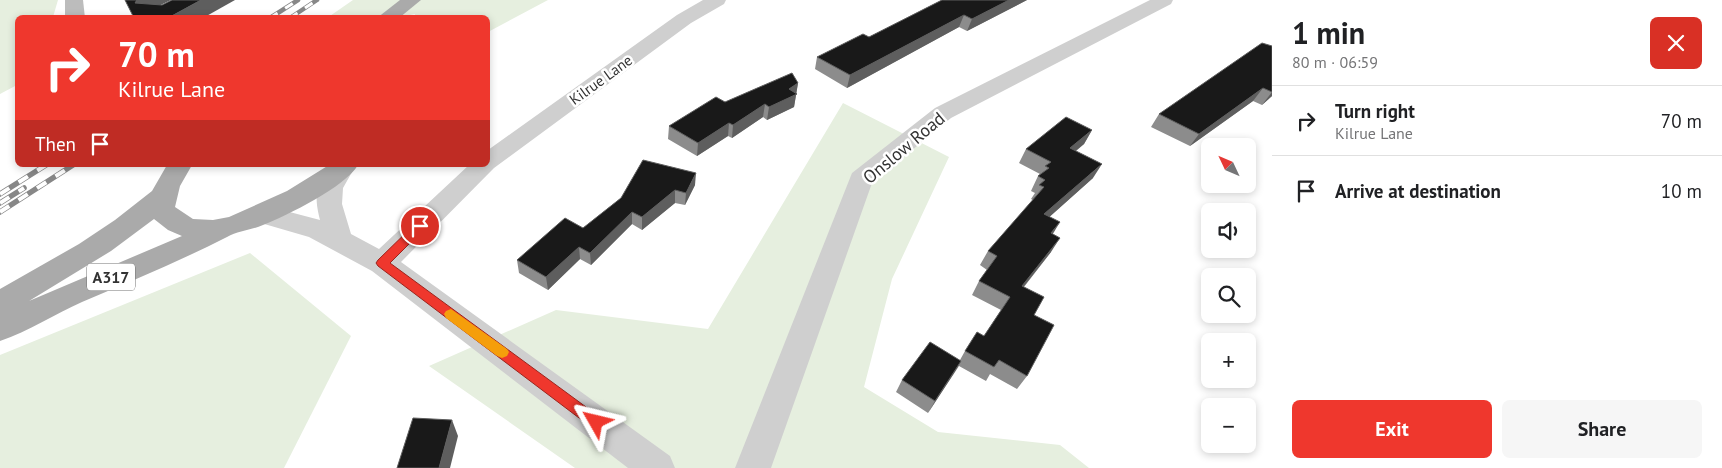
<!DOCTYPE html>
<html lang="en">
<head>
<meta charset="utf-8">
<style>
  body { margin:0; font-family:"PT Sans",sans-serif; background:#f6f6f6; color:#202124; height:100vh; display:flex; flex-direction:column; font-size:19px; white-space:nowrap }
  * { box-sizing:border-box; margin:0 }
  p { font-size:16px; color:#757577 }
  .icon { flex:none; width:28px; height:28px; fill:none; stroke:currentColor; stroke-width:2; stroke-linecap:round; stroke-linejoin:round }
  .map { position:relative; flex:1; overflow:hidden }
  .panel { display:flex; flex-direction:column; background:#fff; width:450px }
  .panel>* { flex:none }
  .guide { position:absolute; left:15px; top:15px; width:475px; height:152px; border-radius:8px; box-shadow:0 2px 8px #0003; background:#ef372d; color:#fff; overflow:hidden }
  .needle { width:32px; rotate:314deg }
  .tools { position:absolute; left:1201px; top:138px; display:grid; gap:10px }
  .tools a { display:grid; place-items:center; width:55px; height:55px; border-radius:8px; background:#fff; box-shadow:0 2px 8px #0003; font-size:25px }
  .pin { position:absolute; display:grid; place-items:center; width:42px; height:42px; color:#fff; margin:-21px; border:2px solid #fff; border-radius:50%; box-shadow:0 1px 5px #0007 }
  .me { position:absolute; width:55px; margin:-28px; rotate:307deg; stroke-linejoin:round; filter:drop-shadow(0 0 4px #0008) }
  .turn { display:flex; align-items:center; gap:18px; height:105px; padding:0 20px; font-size:22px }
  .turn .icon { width:65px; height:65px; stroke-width:2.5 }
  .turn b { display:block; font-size:35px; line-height:42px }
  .then { display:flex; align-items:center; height:48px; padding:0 20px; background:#0003; gap:10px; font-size:19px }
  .round { display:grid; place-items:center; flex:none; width:52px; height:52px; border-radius:8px; background:#f6f6f6 }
  .summary { display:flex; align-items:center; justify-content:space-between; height:85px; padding:0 20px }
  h1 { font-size:30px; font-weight:700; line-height:38px }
  .action { display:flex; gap:10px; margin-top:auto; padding:10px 20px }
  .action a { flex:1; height:58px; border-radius:8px; background:#ef372d; color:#fff; font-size:20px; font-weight:700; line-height:58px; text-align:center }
  .action a+a { background:#f6f6f6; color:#202124 }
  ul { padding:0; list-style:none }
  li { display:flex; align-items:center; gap:15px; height:70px; padding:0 20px; border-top:1px solid #e0e0e0 }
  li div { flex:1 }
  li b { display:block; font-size:19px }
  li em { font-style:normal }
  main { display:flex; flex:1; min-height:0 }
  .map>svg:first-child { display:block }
  .green { fill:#e6efdf }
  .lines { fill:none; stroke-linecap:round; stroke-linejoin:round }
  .minor { fill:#cfcfcf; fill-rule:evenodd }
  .secondary { fill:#bcbcbc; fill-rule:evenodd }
  .primary { fill:#aaa; fill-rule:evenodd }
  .rail-far1-casing { stroke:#878787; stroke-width:4.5 }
  .rail-casing { stroke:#878787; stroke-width:5.5 }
  .rail-far1 { stroke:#fff; stroke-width:3; stroke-dasharray:9; stroke-linecap:butt }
  .rail { stroke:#fff; stroke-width:4; stroke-dasharray:11; stroke-linecap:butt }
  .wall { fill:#8c8c8c }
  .shaded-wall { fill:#5e5e5e }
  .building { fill:#191919; stroke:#5e5e5e }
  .route { fill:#ef372d; stroke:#9b241d }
  .slow { fill:#f59e0b }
  .labels { text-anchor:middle; stroke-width:5; stroke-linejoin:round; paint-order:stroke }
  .far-street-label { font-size:15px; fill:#323232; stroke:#fff }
  .shield { fill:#fff; stroke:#707070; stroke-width:1 }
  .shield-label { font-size:16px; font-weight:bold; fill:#323232 }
  .street-label { font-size:18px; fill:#323232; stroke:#fff }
</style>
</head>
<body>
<main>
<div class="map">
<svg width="1272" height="468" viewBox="0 0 1272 468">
  <rect width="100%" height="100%" fill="#fff"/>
  <g class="green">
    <path d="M0,0H58L53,17L18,18L17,85L0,94Z"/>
    <path d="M353,0H548L488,32V18L414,17L415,14L395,18H327Z"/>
    <path d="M843,103L949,157L892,279L864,387L938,432L1060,445L1089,468H575L429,366L556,310L708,329Z"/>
    <path d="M250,253L351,336L284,468H0V355Z"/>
  </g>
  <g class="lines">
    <g class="minor">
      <path d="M703,0H726L724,4L691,23L494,168L401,262L670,456L675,468H628L372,271L309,237L254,221L250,214L254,207L263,205L320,220C313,192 317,188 332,165H356L343,188L342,204L351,234L379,249L469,165H488V150L677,15Z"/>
      <path d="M1150,0H1173L1171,4L951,118L872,183L771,468H735L852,173L935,108Z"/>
    </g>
    <path class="secondary" d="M65,0H83L85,18H65Z"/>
    <g class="primary">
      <path d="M400,0H421L399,18H377Z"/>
      <path d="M167,165H192L180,186L175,207L193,219L213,220L229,217L287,191L329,165H358C345,187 288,215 263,225C252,230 238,231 227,237C180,261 131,281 82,302C55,314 29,331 0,341V289L79,244L115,220L152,191ZM154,219L168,230L182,236L29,301L111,251Z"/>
    </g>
    <g class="rail-far1-casing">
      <g id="rail-far1">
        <path d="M270,18L298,0"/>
        <path d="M290,18L317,0"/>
      </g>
    </g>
    <g class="rail-casing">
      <g id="rail">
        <path d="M0,194L46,165"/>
        <path d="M0,203L24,188"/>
        <path d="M0,212L73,165"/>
      </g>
    </g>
    <use href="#rail-far1" class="rail-far1"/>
    <use href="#rail" class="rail"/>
  </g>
  <g class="wall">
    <path d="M942,0H1027L967,31L959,27L847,88L815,69L817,57L869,37Z"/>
    <path d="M1272,46V96L1262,105L1253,101L1190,146L1151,127L1159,114Z"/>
    <path d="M798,83L794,107L767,120L763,117L732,138L728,136L697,156L668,139L669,126L725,102Z"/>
    <path d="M1092,130L1084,144L1076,151L1093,178L1049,217L1053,234L1051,252L1024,287L1034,315L1027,376L1017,389L990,374L986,381L959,366L928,413L896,392L902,380L960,360L965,351L984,336L1001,310L972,295L979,281L987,270L980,265L988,251L1033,200L1031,199L1035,193L1031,191L1038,176L1040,174L1019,163L1026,149Z"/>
    <path d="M695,185L685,205L675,203L642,230L632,224L591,265L580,259L548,290L519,273L517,260L583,228L621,198Z"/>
  </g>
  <g class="shaded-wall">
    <path d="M137,0H171L146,12L135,3Z"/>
    <path d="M201,0H235L203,18H168Z"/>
    <path d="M1009,0H1027L967,31L972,19Z"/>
    <path d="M964,15L959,27L847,88L850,75Z"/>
    <path d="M798,83L794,107L767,120L769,107L789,89Z"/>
    <path d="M1263,88L1253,101L1190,146L1199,134Z"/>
    <path d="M1272,92V96L1262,105Z"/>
    <path d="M765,104L763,117L732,138L733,125Z"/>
    <path d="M729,123L728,136L697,156L698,143Z"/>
    <path d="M1092,130L1084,144L1062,162L1070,148Z"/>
    <path d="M1102,164L1093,178L1036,229L1044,214Z"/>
    <path d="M696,173L695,185L685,205L686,193Z"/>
    <path d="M675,190V203L642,230V217Z"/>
    <path d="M632,212V224L591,265L590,253Z"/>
    <path d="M1060,222L1051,237V233Z"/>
    <path d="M1060,238L1051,252L1013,300L1022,286Z"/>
    <path d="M579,247L580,259L548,290L546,277Z"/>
    <path d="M961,361L954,373L928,413L935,401Z"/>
    <path d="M452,420L458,436L450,468H439Z"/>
  </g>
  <g class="building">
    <path d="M125,0H137L135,3L162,5L172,0H201L168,18H134Z"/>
    <path d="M942,0H1009L972,19L964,15L850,75L817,57L863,34L869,37Z"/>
    <path d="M1262,43L1272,46V92L1263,88L1199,134L1159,114Z"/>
    <path d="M792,73L798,83L789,89L797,94L769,107L765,104L733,125L729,123L698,143L669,126L716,97L725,102Z"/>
    <path d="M1066,117L1092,130L1070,148L1102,164L1044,214L1060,222L1051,233L1060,238L1022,286L1044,297L1034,315L1054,325L1027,376L999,360L994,367L965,351L977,332L984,336L1010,297L979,281L997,256L988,251L1044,187L1039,185L1045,180L1038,176L1049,168L1045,166L1051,162L1026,149Z"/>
    <path d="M643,160L696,173L686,193L675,190L642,217L632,212L590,253L579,247L546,277L517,260L565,218L583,228L621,198Z"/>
    <path d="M930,342L961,361L935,401L902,380Z"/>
    <path d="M413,418L452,420L439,468H397Z"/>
  </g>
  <path class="route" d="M420,222L424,223L426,226L424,229L390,263L601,418L603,422L601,427L596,429L591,427L378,266L376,263L378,260L416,223Z"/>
  <path class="slow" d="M451,309L507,349L509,352L507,356L502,358L497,356L446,318L444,314L446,311Z"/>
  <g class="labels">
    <g class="far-street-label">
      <text transform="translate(601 80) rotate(-36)" y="5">Kilrue Lane</text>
    </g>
    <rect class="shield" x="87" y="263.5" width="48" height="27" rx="4"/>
    <g class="shield-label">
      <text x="111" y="283">A317</text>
    </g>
    <g class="street-label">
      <text transform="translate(904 148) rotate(-40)" y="6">Onslow Road</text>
    </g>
  </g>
</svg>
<div class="tools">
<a><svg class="needle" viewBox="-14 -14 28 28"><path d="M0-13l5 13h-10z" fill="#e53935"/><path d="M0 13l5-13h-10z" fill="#757577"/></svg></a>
<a><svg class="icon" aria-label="sound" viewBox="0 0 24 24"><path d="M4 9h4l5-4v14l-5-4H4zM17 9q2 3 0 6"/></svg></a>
<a><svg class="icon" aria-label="search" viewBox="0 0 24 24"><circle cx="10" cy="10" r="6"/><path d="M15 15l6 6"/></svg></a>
<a>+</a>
<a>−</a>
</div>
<div class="pin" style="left:420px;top:226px;background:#d93025"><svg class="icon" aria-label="arrive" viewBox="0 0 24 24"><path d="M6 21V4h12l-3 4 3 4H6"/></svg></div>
<svg class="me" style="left:596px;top:422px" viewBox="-20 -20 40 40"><path d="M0-17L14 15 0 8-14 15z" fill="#ef372d" stroke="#fff" stroke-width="4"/></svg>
<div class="guide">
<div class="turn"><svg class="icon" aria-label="right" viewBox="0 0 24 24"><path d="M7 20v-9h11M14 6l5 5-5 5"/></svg><div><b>70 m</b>Kilrue Lane</div></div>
<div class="then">Then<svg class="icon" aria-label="arrive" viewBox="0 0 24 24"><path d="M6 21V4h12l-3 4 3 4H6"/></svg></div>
</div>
</div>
<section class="panel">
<div class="summary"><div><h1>1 min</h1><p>80 m · 06:59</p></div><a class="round" style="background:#d93025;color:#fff"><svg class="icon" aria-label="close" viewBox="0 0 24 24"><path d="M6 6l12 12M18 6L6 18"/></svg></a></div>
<ul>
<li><svg class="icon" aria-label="right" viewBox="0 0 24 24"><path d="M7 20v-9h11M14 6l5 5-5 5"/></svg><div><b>Turn right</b><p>Kilrue Lane</p></div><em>70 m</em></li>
<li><svg class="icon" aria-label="arrive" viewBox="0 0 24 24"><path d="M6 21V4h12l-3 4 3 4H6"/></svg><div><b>Arrive at destination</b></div><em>10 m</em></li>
</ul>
<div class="action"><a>Exit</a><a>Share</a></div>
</section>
</main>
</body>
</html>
